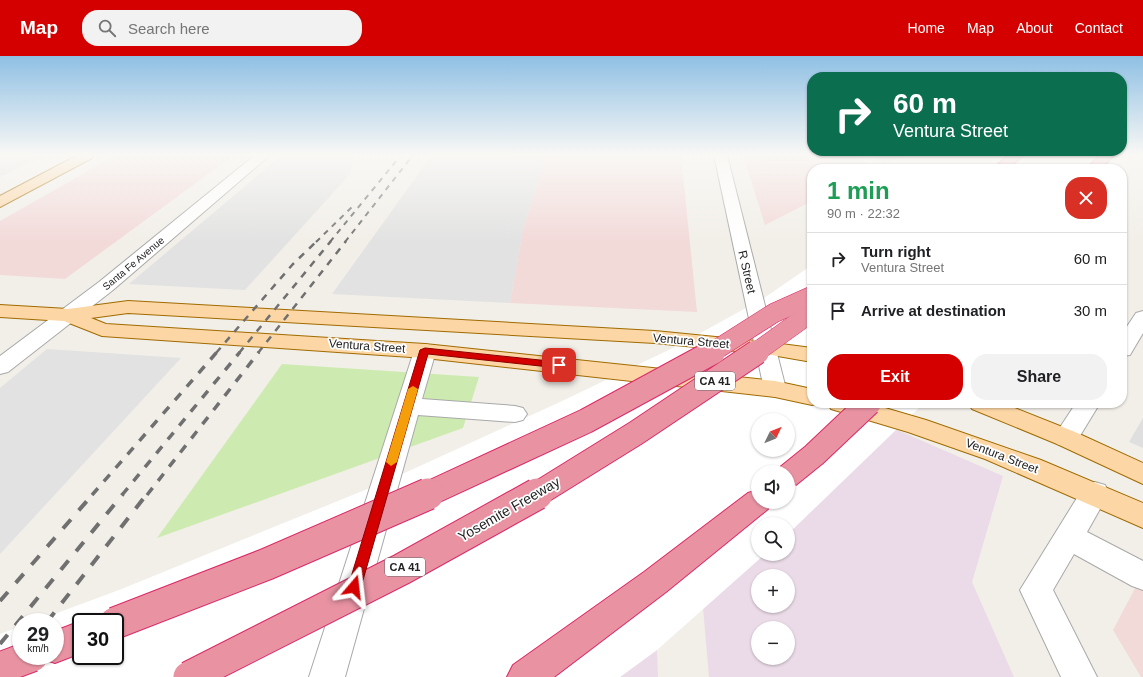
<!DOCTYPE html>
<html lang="en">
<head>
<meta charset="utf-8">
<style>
  body { margin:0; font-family:Helvetica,sans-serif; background:#f2f2f2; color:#202124; height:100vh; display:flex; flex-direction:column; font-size:15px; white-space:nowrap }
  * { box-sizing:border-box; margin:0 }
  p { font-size:13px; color:#757577 }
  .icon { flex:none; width:22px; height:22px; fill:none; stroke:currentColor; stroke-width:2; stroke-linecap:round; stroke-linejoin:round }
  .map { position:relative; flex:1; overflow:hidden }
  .details { position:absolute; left:807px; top:108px; width:320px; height:244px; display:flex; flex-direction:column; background:#fff; border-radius:16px; box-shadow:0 1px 3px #0004 }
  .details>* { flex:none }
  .guide { position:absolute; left:807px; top:16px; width:320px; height:84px; border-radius:16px; box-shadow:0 1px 3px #0004; background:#0b6e4f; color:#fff; overflow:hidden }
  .needle { width:26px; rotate:47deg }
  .tools { position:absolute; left:751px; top:357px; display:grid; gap:8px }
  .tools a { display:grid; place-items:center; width:44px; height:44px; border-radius:50%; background:#fff; box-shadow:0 1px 3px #0004; font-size:20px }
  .speed { position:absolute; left:12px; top:557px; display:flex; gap:8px; font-size:20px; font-weight:700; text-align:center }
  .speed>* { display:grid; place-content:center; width:52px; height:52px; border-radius:50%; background:#fff; box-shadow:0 1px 3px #0004; line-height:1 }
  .speed small { font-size:10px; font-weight:400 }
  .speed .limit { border:2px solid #111; border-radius:6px; background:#fff; color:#111 }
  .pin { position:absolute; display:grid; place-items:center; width:34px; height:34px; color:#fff; margin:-17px; border-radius:8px; box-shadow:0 2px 6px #0006 }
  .me { position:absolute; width:44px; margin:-22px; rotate:17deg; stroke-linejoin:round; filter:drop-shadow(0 0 3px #0008) }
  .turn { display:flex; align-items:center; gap:14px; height:84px; padding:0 20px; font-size:18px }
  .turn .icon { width:52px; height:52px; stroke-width:2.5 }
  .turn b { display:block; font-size:28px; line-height:34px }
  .round { display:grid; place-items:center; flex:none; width:42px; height:42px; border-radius:16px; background:#f2f2f2 }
  .headline { display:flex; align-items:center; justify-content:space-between; height:68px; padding:0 20px }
  h1 { font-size:24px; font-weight:600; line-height:30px; color:#1e9e55 }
  .cta { display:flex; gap:8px; margin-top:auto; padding:8px 20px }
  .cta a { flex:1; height:46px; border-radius:16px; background:#d40000; color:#fff; font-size:16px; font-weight:600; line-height:46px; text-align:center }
  .cta a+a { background:#f2f2f2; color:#202124 }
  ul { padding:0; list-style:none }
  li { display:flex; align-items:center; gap:12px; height:52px; padding:0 20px; border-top:1px solid #e0e0e0 }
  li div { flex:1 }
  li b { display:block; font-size:15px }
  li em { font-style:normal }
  header { display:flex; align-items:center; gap:24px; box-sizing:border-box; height:56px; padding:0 20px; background:#d40000; color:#fff }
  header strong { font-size:19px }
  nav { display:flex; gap:22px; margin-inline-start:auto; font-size:14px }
  .search { width:280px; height:36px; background:#f2f2f2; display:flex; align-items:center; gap:10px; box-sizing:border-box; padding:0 14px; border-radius:16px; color:#757577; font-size:15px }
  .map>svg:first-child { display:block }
  .residential { fill:#e0dfdf }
  .commercial { fill:#f2dad9 }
  .industrial { fill:#ebdbe8; fill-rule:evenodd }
  .grass { fill:#cdebb0 }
  .parking { fill:#e2e2e2 }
  .pier { fill:#fff; fill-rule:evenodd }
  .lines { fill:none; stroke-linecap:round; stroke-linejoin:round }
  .minor-casing { stroke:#a9a9a9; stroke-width:2 }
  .major-casing { stroke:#a06b00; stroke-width:2 }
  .highway-casing { stroke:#dc2a67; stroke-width:2 }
  .minor { fill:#fff; fill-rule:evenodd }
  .major { fill:#fcd6a4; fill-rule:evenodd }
  .highway { fill:#e892a2; fill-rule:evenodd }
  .rail-far3 { stroke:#707070; stroke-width:2; stroke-dasharray:5.5 5.5; stroke-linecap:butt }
  .rail-far2 { stroke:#707070; stroke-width:2.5; stroke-dasharray:7 7; stroke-linecap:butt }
  .rail-far1 { stroke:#707070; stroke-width:3.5; stroke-dasharray:9 9; stroke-linecap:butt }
  .rail { stroke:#707070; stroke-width:4; stroke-dasharray:12 12; stroke-linecap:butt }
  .highway-bridge-far2-casing { stroke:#dc2a67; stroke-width:20; stroke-linecap:butt }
  .highway-bridge-far1-casing { stroke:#dc2a67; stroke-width:26; stroke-linecap:butt }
  .highway-bridge-casing { stroke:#dc2a67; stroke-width:33; stroke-linecap:butt }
  .highway-bridge-far2 { stroke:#e892a2; stroke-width:19 }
  .highway-bridge-far1 { stroke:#e892a2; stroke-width:24 }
  .highway-bridge { stroke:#e892a2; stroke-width:31 }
  .route { fill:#d40000; stroke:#8a0000 }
  .slow { fill:#f59e0b }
  .labels { text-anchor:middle; stroke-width:3.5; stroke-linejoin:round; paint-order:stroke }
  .far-street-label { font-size:10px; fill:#222; stroke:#fff }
  .shield { fill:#fff; stroke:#646464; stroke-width:1 }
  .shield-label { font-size:11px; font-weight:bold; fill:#222 }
  .street-label { font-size:12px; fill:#222; stroke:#fff }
  .near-street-label { font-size:14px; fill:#222; stroke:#fff }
</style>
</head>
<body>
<header>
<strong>Map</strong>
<div class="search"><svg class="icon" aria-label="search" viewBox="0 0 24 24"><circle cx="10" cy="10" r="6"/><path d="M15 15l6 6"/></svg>Search here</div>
<nav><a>Home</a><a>Map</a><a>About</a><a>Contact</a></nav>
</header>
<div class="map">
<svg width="1143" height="621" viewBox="0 0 1143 621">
  <rect width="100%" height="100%" fill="#f2efe9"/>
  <path class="residential" d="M1143,362V392L1129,386Z"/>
  <g class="commercial">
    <path d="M116,99H234L65,223L0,219V165Z"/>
    <path d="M547,99H681L697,256L510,247L523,173Z"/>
    <path d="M743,99H860L870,113H812V145L765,169Z"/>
    <path d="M876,99H906L884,110Z"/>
    <path d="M1143,517V621H1141L1113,574Z"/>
  </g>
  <g class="industrial">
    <path d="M895,373L1003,420L972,526L1014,621H709L701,529L758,498H788V468ZM758,520H788V550H758ZM758,572H788V602H758Z"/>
    <path d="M657,594L658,621H620Z"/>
  </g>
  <path class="grass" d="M282,308L479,321L463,372L157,482Z"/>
  <g class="parking">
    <path d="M0,99H44L0,121Z"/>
    <path d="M282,99H353L351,117L245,234L129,228Z"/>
    <path d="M432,99H547L523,173L510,247L332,238Z"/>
    <path d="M47,293L181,302L0,498V332Z"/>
  </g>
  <path class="pier" d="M812,209V347H924L788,478V468H758V498H765L657,594L620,621H0V578L21,570V600H55V566H33L119,534L387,425L560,346L677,290L764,242ZM758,364H788V394H758ZM758,416H788V446H758ZM81,566H115V600H81Z"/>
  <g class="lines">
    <g class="minor-casing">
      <g id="minor">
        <path d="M255,99H270L113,234L8,316L0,318V300L99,226Z"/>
        <path d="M714,99H727L786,333L783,338L775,341L767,338L764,333Z"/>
        <path d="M1143,255V277L1130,299L1122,300V278L1136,257Z"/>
        <path d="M425,288L433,290L436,295L422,343L515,350L523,352L527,358L523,364L515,366L418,359L345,621H309L414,295L417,290Z"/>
        <path d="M1076,347H1100L1075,388L1066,391L1057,388L1053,382Z"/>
        <path d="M1095,426L1105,429L1109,437L1087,476L1143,505V534L1132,530L1074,498L1053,534L1097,621H1061L1020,534L1085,429Z"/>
      </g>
    </g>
    <g class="major-casing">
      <g id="major">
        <path d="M78,99H94L92,102L0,151V140Z"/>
        <path d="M128,245L655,275L766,286L812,292V306L766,298L655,287L128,257L91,262L106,268L425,288L775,325L812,333V347H818L812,349L775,341L425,302L102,280L64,265L0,261V249L68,253Z"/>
        <path d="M827,347H868L926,364L1041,404L1143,447V472L985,403L908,376L831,353Z"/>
        <path d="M968,347H1002L1075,376L1143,407V428L1057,388L972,353Z"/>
      </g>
    </g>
    <g class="highway-casing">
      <g id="highway">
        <path d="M1009,99H1024L1007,113H992Z"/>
        <path d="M1100,99H1114L1101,113H1086Z"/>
        <path d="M758,434V446H771L768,453L666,536L554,621H507L513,609L644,516L748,437Z"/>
        <path d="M81,565L84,566H81V597L55,607L43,603L42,600H55V575Z"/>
      </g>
    </g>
    <use href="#minor" class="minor"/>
    <use href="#major" class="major"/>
    <use href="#highway" class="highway"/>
    <g class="rail-far3">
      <path d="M316,186L353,150"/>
      <path d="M330,186L401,99"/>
      <path d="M345,186L413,99"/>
    </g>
    <g class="rail-far2">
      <path d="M216,297L293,208L317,185"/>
      <path d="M239,297L331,185"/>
      <path d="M258,297L346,185"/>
    </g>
    <g class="rail-far1">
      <path d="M92,439L217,296"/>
      <path d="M122,439L240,296"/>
      <path d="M147,439L259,296"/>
    </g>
    <g class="rail">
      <path d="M0,545L93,438"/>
      <path d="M47,566L147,438"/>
      <path d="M0,588L123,438"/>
      <path d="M4,621L21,600"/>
    </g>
    <g class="highway-bridge-far2-casing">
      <g id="highway-bridge-far2">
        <path d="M711,297L774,257L812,240"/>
        <path d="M755,297L812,256"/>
      </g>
    </g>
    <g class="highway-bridge-far1-casing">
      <g id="highway-bridge-far1">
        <path d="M788,420L814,399L869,347"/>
        <path d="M426,439L586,365L713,296"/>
        <path d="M536,439L636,377L757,296"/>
      </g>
    </g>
    <g class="highway-bridge-casing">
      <g id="highway-bridge">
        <path d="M115,567L267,508L428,438"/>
        <path d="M0,612L32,600"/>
        <path d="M189,621L402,513L537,438"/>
      </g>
    </g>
    <use href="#highway-bridge-far2" class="highway-bridge-far2"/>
    <use href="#highway-bridge-far1" class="highway-bridge-far1"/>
    <use href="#highway-bridge" class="highway-bridge"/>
  </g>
  <linearGradient id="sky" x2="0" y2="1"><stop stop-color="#8fc0e4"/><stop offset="0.53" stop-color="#f9f8f5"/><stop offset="1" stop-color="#f9f8f5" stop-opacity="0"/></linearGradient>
  <rect width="1143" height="186" fill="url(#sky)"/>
  <path class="route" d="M425,292L559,306L564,309L559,312L428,298L361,531L359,535L354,537L350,535L348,531L420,294Z"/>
  <path class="slow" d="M413,330L418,333L397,406L391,410L386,406L408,333Z"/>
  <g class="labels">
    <g class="far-street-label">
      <text transform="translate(133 207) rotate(-40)" y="4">Santa Fe Avenue</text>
    </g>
    <g class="shield">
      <rect x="695" y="316" width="40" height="18" rx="3"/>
      <rect x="385" y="502" width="40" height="18" rx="3"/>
    </g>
    <g class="shield-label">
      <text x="715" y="329">CA 41</text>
      <text x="405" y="515">CA 41</text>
    </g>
    <g class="street-label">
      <text transform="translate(747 216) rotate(77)" y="4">R Street</text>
      <text transform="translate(691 285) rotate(5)" y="4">Ventura Street</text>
      <text transform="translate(367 290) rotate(4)" y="4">Ventura Street</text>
      <text transform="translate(1002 400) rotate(21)" y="4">Ventura Street</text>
    </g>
    <g class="near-street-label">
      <text transform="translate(509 453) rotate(-30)" y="5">Yosemite Freeway</text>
    </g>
  </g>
</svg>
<div class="tools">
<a><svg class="needle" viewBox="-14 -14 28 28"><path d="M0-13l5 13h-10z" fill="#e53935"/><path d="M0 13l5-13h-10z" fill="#757577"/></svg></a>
<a><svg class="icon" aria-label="sound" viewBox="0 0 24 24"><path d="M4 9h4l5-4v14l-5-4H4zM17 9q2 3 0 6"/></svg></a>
<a><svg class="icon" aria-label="search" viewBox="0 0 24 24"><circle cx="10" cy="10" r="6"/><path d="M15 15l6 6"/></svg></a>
<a>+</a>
<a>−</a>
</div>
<div class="speed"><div>29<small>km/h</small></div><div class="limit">30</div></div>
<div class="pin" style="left:559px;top:309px;background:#d93025"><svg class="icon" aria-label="arrive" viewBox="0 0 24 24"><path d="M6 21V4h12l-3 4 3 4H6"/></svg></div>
<svg class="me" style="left:354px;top:531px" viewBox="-20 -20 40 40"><path d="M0-17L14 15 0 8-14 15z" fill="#d40000" stroke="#fff" stroke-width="4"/></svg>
<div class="guide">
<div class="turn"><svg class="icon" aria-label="right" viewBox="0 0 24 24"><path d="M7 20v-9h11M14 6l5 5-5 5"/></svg><div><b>60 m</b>Ventura Street</div></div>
</div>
<section class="details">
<div class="headline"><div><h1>1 min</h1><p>90 m · 22:32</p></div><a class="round" style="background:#d93025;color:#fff"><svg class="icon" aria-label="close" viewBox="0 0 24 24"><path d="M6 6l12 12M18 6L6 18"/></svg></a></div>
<ul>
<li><svg class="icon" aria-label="right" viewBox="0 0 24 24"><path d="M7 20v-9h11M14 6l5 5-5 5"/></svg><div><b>Turn right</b><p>Ventura Street</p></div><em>60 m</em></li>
<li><svg class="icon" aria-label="arrive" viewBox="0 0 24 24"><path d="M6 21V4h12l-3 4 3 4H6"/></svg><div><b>Arrive at destination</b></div><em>30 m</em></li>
</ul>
<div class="cta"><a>Exit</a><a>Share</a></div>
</section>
</div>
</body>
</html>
